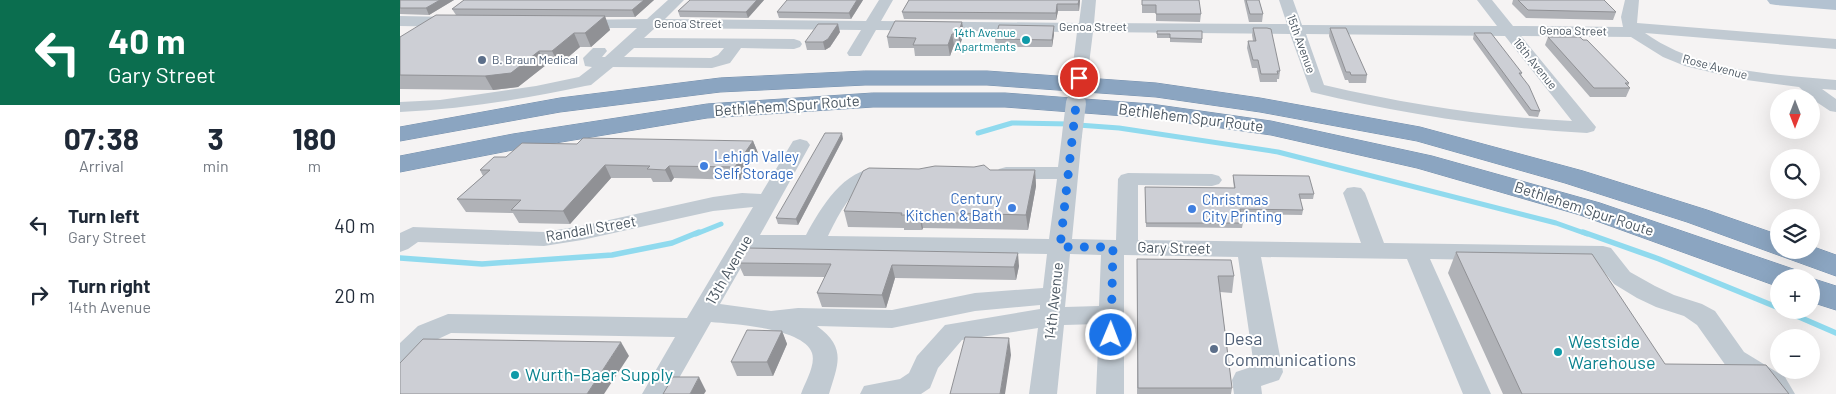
<!DOCTYPE html>
<html lang="en">
<head>
<meta charset="utf-8">
<style>
  body { margin:0; font-family:Barlow,sans-serif; background:#f6f6f7; color:#1f2937; height:100vh; display:flex; flex-direction:column; font-size:19px; white-space:nowrap }
  * { box-sizing:border-box; margin:0 }
  p { font-size:16px; color:#747a83 }
  .icon { flex:none; width:28px; height:28px; fill:none; stroke:currentColor; stroke-width:2; stroke-linecap:round; stroke-linejoin:round }
  .map { position:relative; flex:1; overflow:hidden }
  .drawer { display:flex; flex-direction:column; background:#fff; width:400px }
  .drawer>* { flex:none }
  .guide { background:#0b6e4f; color:#fff; overflow:hidden }
  .needle { width:32px; rotate:180deg }
  .fabs { position:absolute; left:1370px; top:89px; display:grid; gap:10px }
  .fabs a { display:grid; place-items:center; width:50px; height:50px; border-radius:50%; background:#fff; box-shadow:0 5px 20px #0002; font-size:25px }
  .pin { position:absolute; display:grid; place-items:center; width:42px; height:42px; color:#fff; margin:-21px; border:2px solid #fff; border-radius:50%; box-shadow:0 1px 5px #0007 }
  .me { position:absolute; width:55px; margin:-28px; rotate:1deg; stroke-linejoin:round; filter:drop-shadow(0 0 4px #0008) }
  .turn { display:flex; align-items:center; gap:18px; height:105px; padding:0 25px; font-size:22px }
  .turn .icon { width:65px; height:65px; stroke-width:2.5 }
  .turn b { display:block; font-size:35px; line-height:42px }
  .eta { display:flex; justify-content:space-evenly; align-items:center; height:85px; text-align:center }
  .eta b { font-size:30px; font-weight:700; line-height:35px }
  ul { padding:0; list-style:none }
  li { display:flex; align-items:center; gap:15px; height:70px; padding:0 25px }
  li div { flex:1 }
  li b { display:block; font-size:19px }
  li em { font-style:normal }
  main { display:flex; flex:1; min-height:0 }
  .map>svg:first-child { display:block }
  .lines { fill:none; stroke-linecap:round; stroke-linejoin:round }
  .stream-far1 { stroke:#90daee; stroke-width:5 }
  .stream { stroke:#90daee; stroke-width:5.5 }
  .highway-casing { stroke:#7690ad; stroke-width:1 }
  .minor { fill:#c1cad2; fill-rule:evenodd }
  .major { fill:#b3c2d1; fill-rule:evenodd }
  .highway { fill:#8ba5c1; fill-rule:evenodd }
  .minor-bridge-far1 { stroke:#c1cad2; stroke-width:16 }
  .minor-bridge { stroke:#c1cad2; stroke-width:20 }
  .wall { fill:#b0b2b7 }
  .shaded-wall { fill:#909195 }
  .building { fill:#cdcfd5; stroke:#909195 }
  .route { stroke:#1a73e8; stroke-width:9; stroke-dasharray:0 16.2 }
  .culture-dot { fill:#0f9aa8; stroke:#fff; stroke-width:2 }
  .service-dot { fill:#5c6f8a; stroke:#fff; stroke-width:2 }
  .shop-dot { fill:#3f7fe0; stroke:#fff; stroke-width:2 }
  .labels { text-anchor:middle; stroke-width:4; stroke-linejoin:round; paint-order:stroke }
  .far-street-label { font-size:12px; fill:#4a5661; stroke:#fff }
  .far-culture-label { font-size:12px; fill:#0d838f; stroke:#fff; text-anchor:end }
  .far-service-label { font-size:12px; fill:#4e5e75; stroke:#fff; text-anchor:start }
  .street-label { font-size:15px; fill:#4a5661; stroke:#fff }
  .shop-label { font-size:15px; fill:#366cbe; stroke:#fff; text-anchor:start }
  .near-service-label { font-size:18px; fill:#4e5e75; stroke:#fff; text-anchor:start }
  .near-culture-label { font-size:18px; fill:#0d838f; stroke:#fff; text-anchor:start }
</style>
</head>
<body>
<main>
<section class="drawer">
<div class="guide">
<div class="turn"><svg class="icon" aria-label="left" viewBox="0 0 24 24"><path d="M17 20v-9H6M10 6l-5 5 5 5"/></svg><div><b>40 m</b>Gary Street</div></div>
</div>
<div class="eta">
<div><b>07:38</b><p>Arrival</p></div>
<div><b>3</b><p>min</p></div>
<div><b>180</b><p>m</p></div>
</div>
<ul>
<li><svg class="icon" aria-label="left" viewBox="0 0 24 24"><path d="M17 20v-9H6M10 6l-5 5 5 5"/></svg><div><b>Turn left</b><p>Gary Street</p></div><em>40 m</em></li>
<li><svg class="icon" aria-label="right" viewBox="0 0 24 24"><path d="M7 20v-9h11M14 6l5 5-5 5"/></svg><div><b>Turn right</b><p>14th Avenue</p></div><em>20 m</em></li>
</ul>
</section>
<div class="map">
<svg width="1436" height="394" viewBox="0 0 1436 394">
  <rect width="100%" height="100%" fill="#f5f3f3"/>
  <g class="lines">
    <g class="stream-far1">
      <path d="M678,125L719,128L878,152L1156,223L1187,234"/>
      <path d="M578,133L612,123L670,124"/>
      <path d="M296,234L321,224"/>
    </g>
    <g class="stream">
      <path d="M1183,232L1259,259L1379,308"/>
      <path d="M0,258L82,264L212,255L272,243L299,232"/>
      <path d="M1383,310L1436,333"/>
    </g>
    <g class="highway-casing">
      <g id="highway">
        <path d="M465,71H587L756,83L860,98L1020,127L1183,171L1307,210L1379,235V250H1411V246L1436,255V276L1287,222L1165,183L1017,141L860,112L756,97L587,85H465L320,92L160,112L0,141V127L160,98L320,78Z"/>
        <path d="M473,93H605L751,104L871,121L1032,156L1200,203L1396,270L1400,278H1379V287L1180,215L1017,168L871,135L751,118L605,107H473L307,118L113,150L0,172V156L113,134L307,104Z"/>
        <path d="M1411,278L1436,286V310L1411,302Z"/>
      </g>
    </g>
    <g class="minor">
      <path d="M268,0H284L265,19L466,21L479,0H493L481,21L679,23L682,0H696L694,23L887,24L879,0H893L902,25L1097,26L1077,0H1092L1113,26L1223,27L1221,17L1225,0H1239L1237,23L1436,39V49L1245,33C1300,72 1371,74 1436,80V90L1422,89L1436,99V112L1430,111L1415,101L1399,87L1339,79L1285,66L1263,57L1231,37L1121,36L1196,127L1194,131L1187,133C1093,128 1002,114 911,92L890,34L693,32L689,64L687,68H675L673,64L677,32L476,30L461,56H449L447,53L461,30L255,28L244,38L394,39L400,41L402,44L400,47L394,49L341,48L330,63L312,68L213,67L191,85L185,86C124,99 62,109 0,112V102L40,100L136,86L179,77L192,67L185,66L183,58L193,48H205L207,51L202,57H205L237,28H178L173,26L170,23L173,20L247,19ZM906,34L1105,36L1172,121C1088,117 1006,104 924,85ZM234,48H324L318,55L311,58L224,57Z"/>
      <path d="M0,16L53,17L58,19L61,22L58,25L53,27L0,26Z"/>
      <path d="M672,129L679,131L682,135L672,239L716,240L718,179L721,175L728,173L812,174L819,176L822,180L819,184L812,186L738,185V240L961,243L943,193L947,188L954,187L961,188L965,193L984,243L1203,246L1211,248L1230,272L1255,286L1274,295L1302,304L1315,311L1344,352L1385,377L1395,394H1366L1326,366L1297,325L1284,316L1256,307L1237,298L1214,284L1196,262L1030,259L1091,394H1063L1007,259L861,257L883,372L879,380L861,386L862,394H834L832,380L836,372L854,366L838,257L724,255V394H696L699,324L664,325L657,394H629L638,328L562,340L538,368L530,388L521,394H460L464,386L500,379L509,373L517,356L545,325L640,309V305L575,311L492,328L417,326C447,348 438,364 429,394H401C405,382 416,365 412,353C404,328 333,324 311,322L270,394H242L275,337L51,333L36,340L9,367L0,370V343L18,326L48,314L287,318L353,207L313,211L182,240L144,246L18,242L8,249L0,252V233L13,227L144,232L182,226L313,197L342,193L361,194L393,141L400,139L407,141L410,145L360,235H406C423,204 449,159 492,170L495,174L492,178C485,180 476,180 469,183C449,192 437,218 428,236L649,239L657,179H606L599,177L596,173L599,169L606,167H658L662,135L665,131ZM351,250L647,254L643,288L575,293L492,310L398,308L371,311L320,304ZM670,254L701,255L699,306L665,307Z"/>
    </g>
    <path class="major" d="M1367,0H1436V10L1376,5L1370,4Z"/>
    <use href="#highway" class="highway"/>
    <path class="minor-bridge-far1" d="M676,104L681,64"/>
    <path class="minor-bridge" d="M672,135L676,103"/>
  </g>
  <g class="wall">
    <path d="M0,0H54L29,15L0,14Z"/>
    <path d="M64,0H254L235,17H205L210,30L191,47H180L159,65H146L118,87L93,90L0,89V37L56,15L52,9Z"/>
    <path d="M290,0H364L348,18L280,17L278,11Z"/>
    <path d="M463,0L451,19L379,18L377,12Z"/>
    <path d="M509,0H680L679,11H658L656,20L504,19L502,12Z"/>
    <path d="M742,0L801,14L800,22L756,21V13H742Z"/>
    <path d="M844,0H859L863,14L862,22H849Z"/>
    <path d="M1113,0H1204L1216,12L1213,20L1126,18L1112,4Z"/>
    <path d="M853,28L880,71L879,79H877V82H860L857,68H852L847,48L848,41H853L852,35Z"/>
    <path d="M930,28L967,75L966,83H949L948,80H945L929,36Z"/>
    <path d="M757,31H802V43L770,42V38H757Z"/>
    <path d="M440,32L430,47L425,50H407L405,42Z"/>
    <path d="M564,33L560,45H554L550,56H515L514,48H489L487,37Z"/>
    <path d="M1074,33L1122,73L1121,75L1140,111L1138,117L1129,116L1073,39Z"/>
    <path d="M654,34L652,47H596L595,39Z"/>
    <path d="M1148,37L1229,83L1228,86L1230,88L1226,97H1190L1145,45Z"/>
    <path d="M443,139L398,225L378,224L376,218Z"/>
    <path d="M353,141L358,153L340,180L274,178L271,182H253L251,178H211L170,224L119,223L113,213L66,212L57,199L83,176L80,170L106,157L177,144Z"/>
    <path d="M590,170H635L636,186L628,230L523,228L522,230H504V228L448,227L444,211Z"/>
    <path d="M833,175L914,194L913,199H900L903,210L902,215L841,214L843,223L842,228L746,227L745,187L834,188L833,180Z"/>
    <path d="M1056,252L1265,364L1389,394H1103L1048,273Z"/>
    <path d="M737,259L834,276L832,293L820,292L832,388L831,394H737Z"/>
    <path d="M338,263L619,266L616,280L495,278L486,308L422,307L417,293L425,277L344,276Z"/>
    <path d="M382,331L387,344L373,376H337L331,362Z"/>
  </g>
  <g class="shaded-wall">
    <path d="M40,0H54L29,15L26,8Z"/>
    <path d="M244,0H254L235,17L232,10Z"/>
    <path d="M357,0H364L348,18L346,12Z"/>
    <path d="M457,0H463L451,19L449,13Z"/>
    <path d="M679,0H680L679,11L678,4Z"/>
    <path d="M657,4L658,11L656,20V13Z"/>
    <path d="M205,16L210,30L191,47L185,33Z"/>
    <path d="M562,22L564,33L560,45L558,34Z"/>
    <path d="M438,24L440,32L430,47L425,50L423,42Z"/>
    <path d="M654,26V34L652,47V40Z"/>
    <path d="M174,33L180,47L159,65L152,51Z"/>
    <path d="M552,34L554,45L550,56L548,45Z"/>
    <path d="M139,51L146,65L118,87L93,90L85,76Z"/>
    <path d="M442,133L443,139L398,225L396,219Z"/>
    <path d="M353,141L358,153L340,180L335,167Z"/>
    <path d="M205,165L211,178L170,224L163,211Z"/>
    <path d="M269,166L274,178L271,182L265,170Z"/>
    <path d="M635,170L636,186L628,230L626,215Z"/>
    <path d="M520,212L523,228L522,230L519,215Z"/>
    <path d="M618,253L619,266L616,280L614,267Z"/>
    <path d="M492,265L495,278L486,308L482,295Z"/>
    <path d="M382,331L387,344L373,376L367,362Z"/>
    <path d="M609,338L611,355L605,394H600Z"/>
    <path d="M221,342L229,356L204,394H187Z"/>
    <path d="M299,377L306,391L304,394H290Z"/>
  </g>
  <g class="building">
    <path d="M0,0H40L26,8H0Z"/>
    <path d="M64,0H244L232,10L52,9Z"/>
    <path d="M290,0H357L346,12L278,11Z"/>
    <path d="M387,0H457L449,13L377,12Z"/>
    <path d="M509,0H679L678,4H657L656,13L502,12Z"/>
    <path d="M742,0H799L801,14H756V5H742Z"/>
    <path d="M846,0H859L863,14H850Z"/>
    <path d="M1118,0H1204L1216,12L1128,10Z"/>
    <path d="M36,15L205,16L185,33H174L152,51H139L111,73L85,76L0,75V37Z"/>
    <path d="M495,21L562,22L558,34H552L548,45H513L516,38L487,37Z"/>
    <path d="M418,24H438L428,39L423,42H405Z"/>
    <path d="M599,25L654,26L652,40L595,39Z"/>
    <path d="M853,28H867L871,29L880,71H877L878,74H861L858,60H853L848,41H856Z"/>
    <path d="M930,28H946L967,75H951L950,72H946Z"/>
    <path d="M757,31H802V39L770,38V34H757Z"/>
    <path d="M1074,33H1091L1122,73H1119L1129,86L1140,111L1131,110Z"/>
    <path d="M1148,37H1180L1183,40H1187L1229,83H1225L1230,88H1194Z"/>
    <path d="M425,133H442L396,219L376,218Z"/>
    <path d="M183,138L353,141L335,167L269,166L265,170L247,169L250,166L205,165L163,211L111,210L121,200L57,199L90,170H80L94,157H106L122,143L177,144Z"/>
    <path d="M584,165L590,170H635L626,215L520,212L519,215H501L502,213L444,211L463,171L469,168L519,169L535,166L574,167Z"/>
    <path d="M833,175L909,176L914,194H899L903,210L840,209L843,223H746L745,187L835,188Z"/>
    <path d="M347,248L618,253L614,267L492,265L482,295L417,293L431,264L338,263Z"/>
    <path d="M1056,252L1192,254L1265,364L1366,365L1389,394H1122Z"/>
    <path d="M737,259L831,260L834,276H818L832,388H738Z"/>
    <path d="M347,330L382,331L367,362H331Z"/>
    <path d="M565,337L609,338L600,394H550Z"/>
    <path d="M23,339L221,342L187,394H0V363Z"/>
    <path d="M273,377H299L290,394H263Z"/>
  </g>
  <g class="lines">
    <path class="route" d="M679,78L660,247H713L711,335"/>
  </g>
  <g class="culture-dot">
    <circle cx="626" cy="40" r="5"/>
    <circle cx="1158" cy="352" r="5"/>
    <circle cx="115" cy="375" r="5"/>
  </g>
  <g class="service-dot">
    <circle cx="82" cy="60" r="5"/>
    <circle cx="814" cy="349" r="5"/>
  </g>
  <g class="shop-dot">
    <circle cx="304" cy="166" r="5"/>
    <circle cx="612" cy="208" r="5"/>
    <circle cx="792" cy="209" r="5"/>
  </g>
  <g class="labels">
    <g class="far-street-label">
      <text x="288" y="28">Genoa Street</text>
      <text x="693" y="31">Genoa Street</text>
      <text transform="translate(1173 31) rotate(1)" y="4">Genoa Street</text>
      <text transform="translate(901 44) rotate(70)" y="4">15th Avenue</text>
      <text transform="translate(1135 64) rotate(51)" y="4">16th Avenue</text>
      <text transform="translate(1315 67) rotate(15)" y="4">Rose Avenue</text>
    </g>
    <g class="far-culture-label">
      <text x="616" y="37">14th Avenue<tspan x="616" dy="14">Apartments</tspan></text>
    </g>
    <g class="far-service-label">
      <text x="92" y="64">B. Braun Medical</text>
    </g>
    <g class="street-label">
      <text transform="translate(387 106) rotate(-4)" y="5">Bethlehem Spur Route</text>
      <text transform="translate(791 118) rotate(7)" y="5">Bethlehem Spur Route</text>
      <text transform="translate(1184 209) rotate(18)" y="5">Bethlehem Spur Route</text>
      <text transform="translate(191 229) rotate(-10)" y="5">Randall Street</text>
      <text transform="translate(774 248) rotate(1)" y="5">Gary Street</text>
      <text transform="translate(329 270) rotate(-60)" y="5">13th Avenue</text>
      <text transform="translate(654 301) rotate(-84)" y="5">14th Avenue</text>
    </g>
    <g class="shop-label">
      <text x="314" y="162">Lehigh Valley<tspan x="314" dy="17">Self Storage</tspan></text>
      <text x="602" y="204" text-anchor="end">Century<tspan x="602" dy="17">Kitchen &amp; Bath</tspan></text>
      <text x="802" y="205">Christmas<tspan x="802" dy="17">City Printing</tspan></text>
    </g>
    <g class="near-service-label">
      <text x="824" y="345">Desa<tspan x="824" dy="21">Communications</tspan></text>
    </g>
    <g class="near-culture-label">
      <text x="1168" y="348">Westside<tspan x="1168" dy="21">Warehouse</tspan></text>
      <text x="125" y="381">Wurth-Baer Supply</text>
    </g>
  </g>
</svg>
<div class="fabs">
<a><svg class="needle" viewBox="-14 -14 28 28"><path d="M0-13l5 13h-10z" fill="#e53935"/><path d="M0 13l5-13h-10z" fill="#747a83"/></svg></a>
<a><svg class="icon" aria-label="search" viewBox="0 0 24 24"><circle cx="10" cy="10" r="6"/><path d="M15 15l6 6"/></svg></a>
<a><svg class="icon" aria-label="layers" viewBox="0 0 24 24"><path d="M12 4l9 5-9 5-9-5zM3 14l9 5 9-5"/></svg></a>
<a>+</a>
<a>−</a>
</div>
<div class="pin" style="left:679px;top:78px;background:#d93025"><svg class="icon" aria-label="arrive" viewBox="0 0 24 24"><path d="M6 21V4h12l-3 4 3 4H6"/></svg></div>
<svg class="me" style="left:711px;top:335px" viewBox="-20 -20 40 40"><circle r="17" fill="#1a73e8" stroke="#fff" stroke-width="3"/><path d="M0-11L8 9 0 5-8 9z" fill="#fff"/></svg>
</div>
</main>
</body>
</html>
